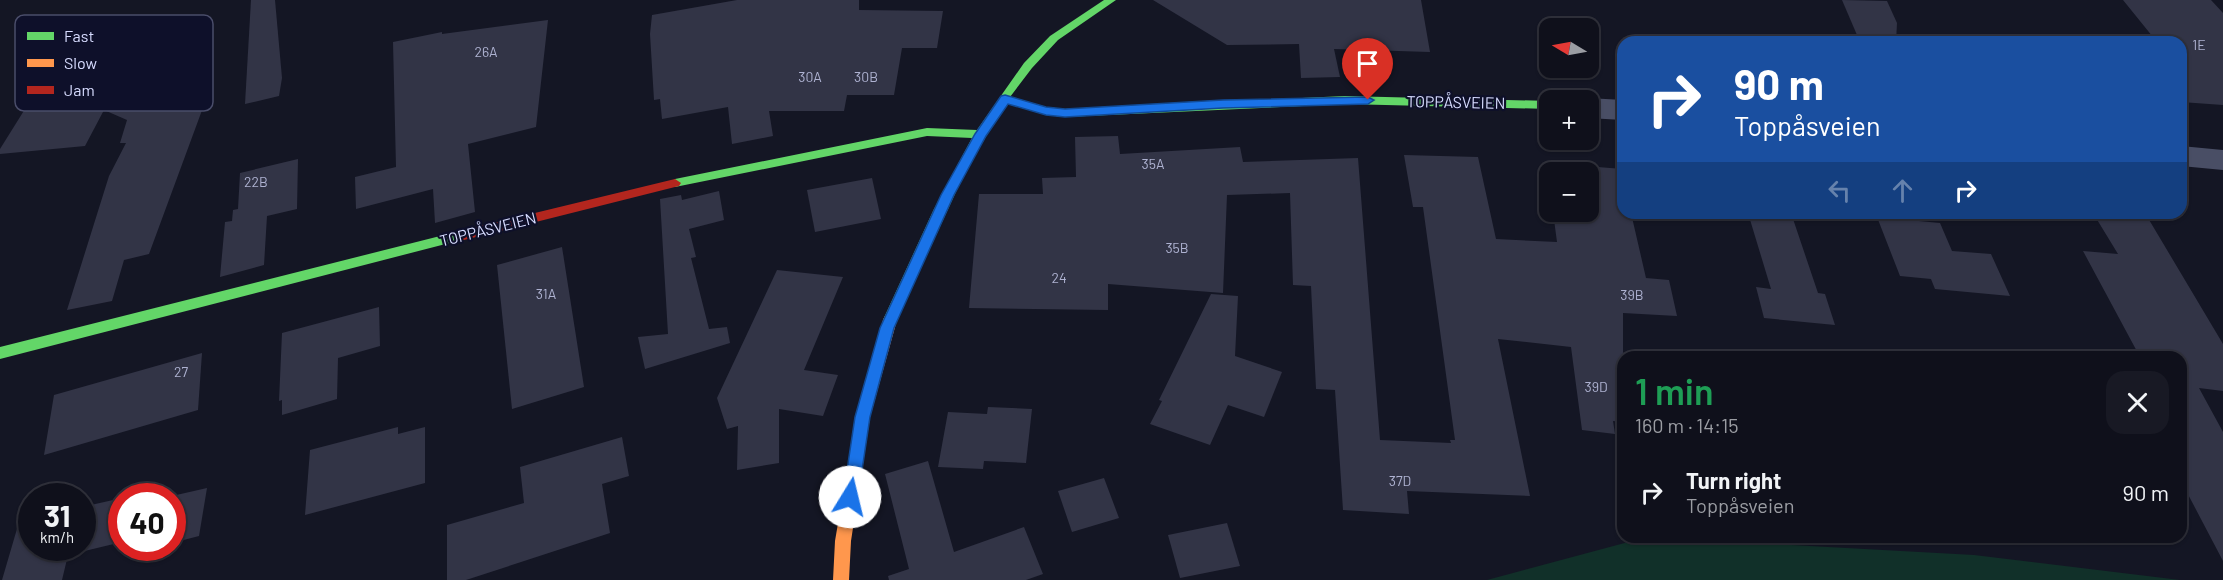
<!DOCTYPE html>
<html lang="en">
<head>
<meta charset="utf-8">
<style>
  body { margin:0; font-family:Barlow,sans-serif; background:#181924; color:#f1f3f6; height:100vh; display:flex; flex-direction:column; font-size:22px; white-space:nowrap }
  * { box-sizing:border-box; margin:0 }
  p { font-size:20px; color:#9b9da3 }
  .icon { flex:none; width:33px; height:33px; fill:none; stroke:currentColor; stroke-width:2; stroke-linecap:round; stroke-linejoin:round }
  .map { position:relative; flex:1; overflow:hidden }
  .panel { position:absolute; left:1617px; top:351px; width:570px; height:192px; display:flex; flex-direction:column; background:#0f101b; border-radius:18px; box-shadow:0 2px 4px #0004,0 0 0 2px #2f303a }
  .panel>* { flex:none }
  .top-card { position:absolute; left:1617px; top:36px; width:570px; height:183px; border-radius:18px; box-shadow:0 2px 4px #0004,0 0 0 2px #2f303a; background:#1a4fa0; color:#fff; overflow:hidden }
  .needle { width:39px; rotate:280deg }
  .fabs { position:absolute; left:1539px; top:18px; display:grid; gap:12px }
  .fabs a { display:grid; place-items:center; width:60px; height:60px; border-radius:12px; background:#0f101b; box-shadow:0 2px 4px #0004,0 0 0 2px #2f303a; font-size:30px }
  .speed { position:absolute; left:18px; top:483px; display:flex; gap:12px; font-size:30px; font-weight:700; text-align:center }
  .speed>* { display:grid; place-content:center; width:78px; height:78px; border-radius:50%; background:#0f101b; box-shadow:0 2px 4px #0004,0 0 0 2px #2f303a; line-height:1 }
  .speed small { font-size:15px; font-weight:400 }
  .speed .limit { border:9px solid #d22; background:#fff; color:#111 }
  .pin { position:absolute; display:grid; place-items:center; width:51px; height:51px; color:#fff; margin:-62px -26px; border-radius:50% 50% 50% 0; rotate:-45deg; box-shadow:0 0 6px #0007 }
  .pin .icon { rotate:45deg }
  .me { position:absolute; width:66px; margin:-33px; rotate:9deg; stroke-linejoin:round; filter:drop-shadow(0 0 4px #0008) }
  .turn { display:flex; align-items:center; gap:21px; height:126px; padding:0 18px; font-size:27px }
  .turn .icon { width:78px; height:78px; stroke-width:2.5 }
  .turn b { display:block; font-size:42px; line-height:51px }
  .lanes { display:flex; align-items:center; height:57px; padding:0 18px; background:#0003; justify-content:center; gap:30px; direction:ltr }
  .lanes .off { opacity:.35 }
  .round { display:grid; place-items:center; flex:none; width:63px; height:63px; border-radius:18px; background:#181924 }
  .headline { display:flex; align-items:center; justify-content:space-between; height:102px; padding:0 18px }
  h1 { font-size:36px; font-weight:600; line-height:45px; color:#1e9e55 }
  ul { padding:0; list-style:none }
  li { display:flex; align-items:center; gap:18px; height:78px; padding:0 18px }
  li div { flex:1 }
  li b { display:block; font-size:22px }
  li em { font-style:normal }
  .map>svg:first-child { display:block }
  .green { fill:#113029 }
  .building { fill:#323446 }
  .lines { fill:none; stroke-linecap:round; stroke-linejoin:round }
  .street { fill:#494e65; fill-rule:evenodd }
  .fast { fill:#63d668; fill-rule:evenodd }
  .slow { fill:#ff974d; fill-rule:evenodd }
  .jam { fill:#b3261e; fill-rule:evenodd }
  .route { fill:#1a73e8; stroke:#114b97; stroke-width:1.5 }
  .labels { text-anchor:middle; stroke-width:4.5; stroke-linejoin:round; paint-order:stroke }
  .number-label { font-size:14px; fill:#aeb2d1 }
  .street-label { font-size:16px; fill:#d7dcff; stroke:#0e102a }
  .key { fill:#0e102a; stroke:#4a4d6a; stroke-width:1.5 }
  .key-label { font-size:16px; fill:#d7dcff }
</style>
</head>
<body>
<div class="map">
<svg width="2223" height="580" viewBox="0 0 2223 580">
  <rect width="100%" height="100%" fill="#141624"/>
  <path class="green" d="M1647,537L1974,555L2180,580H1487Z"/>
  <g class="building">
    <path d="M251,0H275L282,78L279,96L245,104Z"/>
    <path d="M737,0H859V10L943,11L937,48H902L894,95H847L844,111H769L773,136L732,144L728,107L662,119L660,99L654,100L650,34L652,15Z"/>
    <path d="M1153,0H1421L1430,52L1334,49L1340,77L1301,78L1299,44L1227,45Z"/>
    <path d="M1842,0L1887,1L1897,23L1896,42H1860Z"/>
    <path d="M2123,0H2211L2223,13V105L2181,102V42H2157Z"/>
    <path d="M548,20L536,127L468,144L475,212L435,223L433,189L356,209L355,177L396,167L393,42L442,32V34Z"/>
    <path d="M140,33L137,102L208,94L149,254L124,260L112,301L67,310L109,176L126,143H120L127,120L104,110L85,146L0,154V149L60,53Z"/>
    <path d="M1118,136L1120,154L1240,147L1243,162L1358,158L1380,440L1451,443L1450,440H1455L1423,207H1413L1404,155L1478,157L1496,239L1557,242L1553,212H1588V172H1550V189L1546,163L1623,169V213H1631L1646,278L1669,280L1677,316L1623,313V422L1613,421L1615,434L1582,430L1571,347L1498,339L1530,496L1407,491L1409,514L1343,510L1335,390L1316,389L1311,286L1293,285L1290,193L1227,195L1223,293L1108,284V310L969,308L979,194H1043L1042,178L1076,177L1075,137Z"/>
    <path d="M298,159L297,209L267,216L264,265L220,277L225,222L232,221L233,210L238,209L240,173Z"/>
    <path d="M872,178L881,219L815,232L807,190Z"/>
    <path d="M719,191L724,220L689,229L696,257L691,258L709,329L727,327L730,343L645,369L638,337L668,334L660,199L681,195L682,200Z"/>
    <path d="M1748,213H1791L1818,293L1825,294L1835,325L1764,318L1756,287L1771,289Z"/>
    <path d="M2093,213H2145L2223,344V391L2199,388L2223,432V561L2181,481V357H2140L2083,251L2118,254Z"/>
    <path d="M1877,217L1940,223L1952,251L1991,254L2010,296L1935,289L1931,279L1900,276Z"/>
    <path d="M562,247L584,387L512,409L497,265Z"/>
    <path d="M777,270L843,277L804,370L838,375L823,416L779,409V463L737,470L738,426L727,429L717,398Z"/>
    <path d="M1211,294L1238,296L1235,356L1282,372L1264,417L1228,405L1210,445L1150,424L1162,401L1159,400Z"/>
    <path d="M379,307L380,346L338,358L337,399L282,415V400L279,401L282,333Z"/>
    <path d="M202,353L198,410L44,455L54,395Z"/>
    <path d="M988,407L1032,409L1026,463L984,461L983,469L938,467L948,412L987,414Z"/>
    <path d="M398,427V434L425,427V483L305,515L310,450Z"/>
    <path d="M622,437L629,476L602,484L610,533L466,580H447V525L524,503L520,467Z"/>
    <path d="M928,461L954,552L1024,527L1043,574L1026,580H889L888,576L909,569L885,474Z"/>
    <path d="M1104,478L1119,518L1072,532L1058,491Z"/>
    <path d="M207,488L199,536L172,543V496Z"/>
    <path d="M122,498V542L68,555L62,580H2L19,522L32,519V548H82V507Z"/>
    <path d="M1227,523L1240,566L1180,578L1168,535Z"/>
  </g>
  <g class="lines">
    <g class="street">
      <path d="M1588,98L1623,100V120L1588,118V100H1580Z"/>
      <path d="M2181,146L2223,150V170L2181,166Z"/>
    </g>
    <g class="fast">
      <path d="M1104,0H1116L1058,40L1032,68L1010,97L1046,107L1065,109L1345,96L1550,101V109L1345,104L1065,117L1046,115L1006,103L966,170L897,320L895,324H885L883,320L934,209L972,138L927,136L675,187L669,183L675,179L927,128L977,130L1024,63L1050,36Z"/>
      <path d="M460,231L466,236L465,239L0,359V347Z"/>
    </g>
    <path class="slow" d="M890,315L895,316L897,320L870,417L851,541L849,580H833L835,541L856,417L883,320L885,316Z"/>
    <path class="jam" d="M675,179L681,183L679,186L460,241L454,236L460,231Z"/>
  </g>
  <path class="route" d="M1005,95L1046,107L1065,109L1223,100L1368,97L1374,100L1368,104L1223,108L1065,117L1046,115L1008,104L986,136L954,195L894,328L870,417L858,497L856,502H845L843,497L855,417L880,328L941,195L975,134L1001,96Z"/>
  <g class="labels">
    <g class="number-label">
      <text x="2199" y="50">1E</text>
      <text x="486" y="57">26A</text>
      <text x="810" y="82">30A</text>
      <text x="866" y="82">30B</text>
      <text x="1153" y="169">35A</text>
      <text x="256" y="187">22B</text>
      <text x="1177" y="253">35B</text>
      <text x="1059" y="283">24</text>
      <text x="546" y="299">31A</text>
      <text x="1632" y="300">39B</text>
      <text x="181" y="377">27</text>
      <text x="1596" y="392">39D</text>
      <text x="1400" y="486">37D</text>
    </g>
    <g class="street-label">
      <text transform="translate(1456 102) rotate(1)" y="6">TOPPÅSVEIEN</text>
      <text transform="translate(488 229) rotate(-14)" y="6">TOPPÅSVEIEN</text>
    </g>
  </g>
  <rect x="15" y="15" width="198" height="96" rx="9" class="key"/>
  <rect x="27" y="32" width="27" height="8" fill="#63d668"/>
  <rect x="27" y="59" width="27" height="8" fill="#ff974d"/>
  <rect x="27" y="86" width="27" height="8" fill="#b3261e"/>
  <g class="key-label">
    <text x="64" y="42">Fast</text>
    <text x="64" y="69">Slow</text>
    <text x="64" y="96">Jam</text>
  </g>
</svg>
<div class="fabs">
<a><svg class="needle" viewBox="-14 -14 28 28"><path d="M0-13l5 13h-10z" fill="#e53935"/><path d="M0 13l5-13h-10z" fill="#9b9da3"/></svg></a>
<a>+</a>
<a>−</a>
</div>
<div class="speed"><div>31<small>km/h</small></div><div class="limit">40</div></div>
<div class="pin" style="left:1368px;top:100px;background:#d93025"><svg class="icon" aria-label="arrive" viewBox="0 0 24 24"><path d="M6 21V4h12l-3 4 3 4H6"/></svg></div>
<svg class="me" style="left:850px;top:497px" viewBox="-20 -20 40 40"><circle r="19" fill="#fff"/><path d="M0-13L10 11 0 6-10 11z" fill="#1a73e8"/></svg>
<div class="top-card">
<div class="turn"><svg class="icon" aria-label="right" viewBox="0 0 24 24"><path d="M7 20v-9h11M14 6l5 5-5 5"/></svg><div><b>90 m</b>Toppåsveien</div></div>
<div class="lanes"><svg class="icon off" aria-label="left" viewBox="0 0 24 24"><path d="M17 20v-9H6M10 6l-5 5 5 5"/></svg><svg class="icon off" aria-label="ahead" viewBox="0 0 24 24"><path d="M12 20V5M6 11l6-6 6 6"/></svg><svg class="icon" aria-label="right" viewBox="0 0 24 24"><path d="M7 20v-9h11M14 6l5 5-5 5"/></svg></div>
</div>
<section class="panel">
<div class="headline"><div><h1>1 min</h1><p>160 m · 14:15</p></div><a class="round"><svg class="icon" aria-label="close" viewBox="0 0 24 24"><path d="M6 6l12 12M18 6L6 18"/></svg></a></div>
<ul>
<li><svg class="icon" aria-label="right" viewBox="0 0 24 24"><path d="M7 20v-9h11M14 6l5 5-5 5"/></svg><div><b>Turn right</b><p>Toppåsveien</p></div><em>90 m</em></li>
</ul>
</section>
</div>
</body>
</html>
